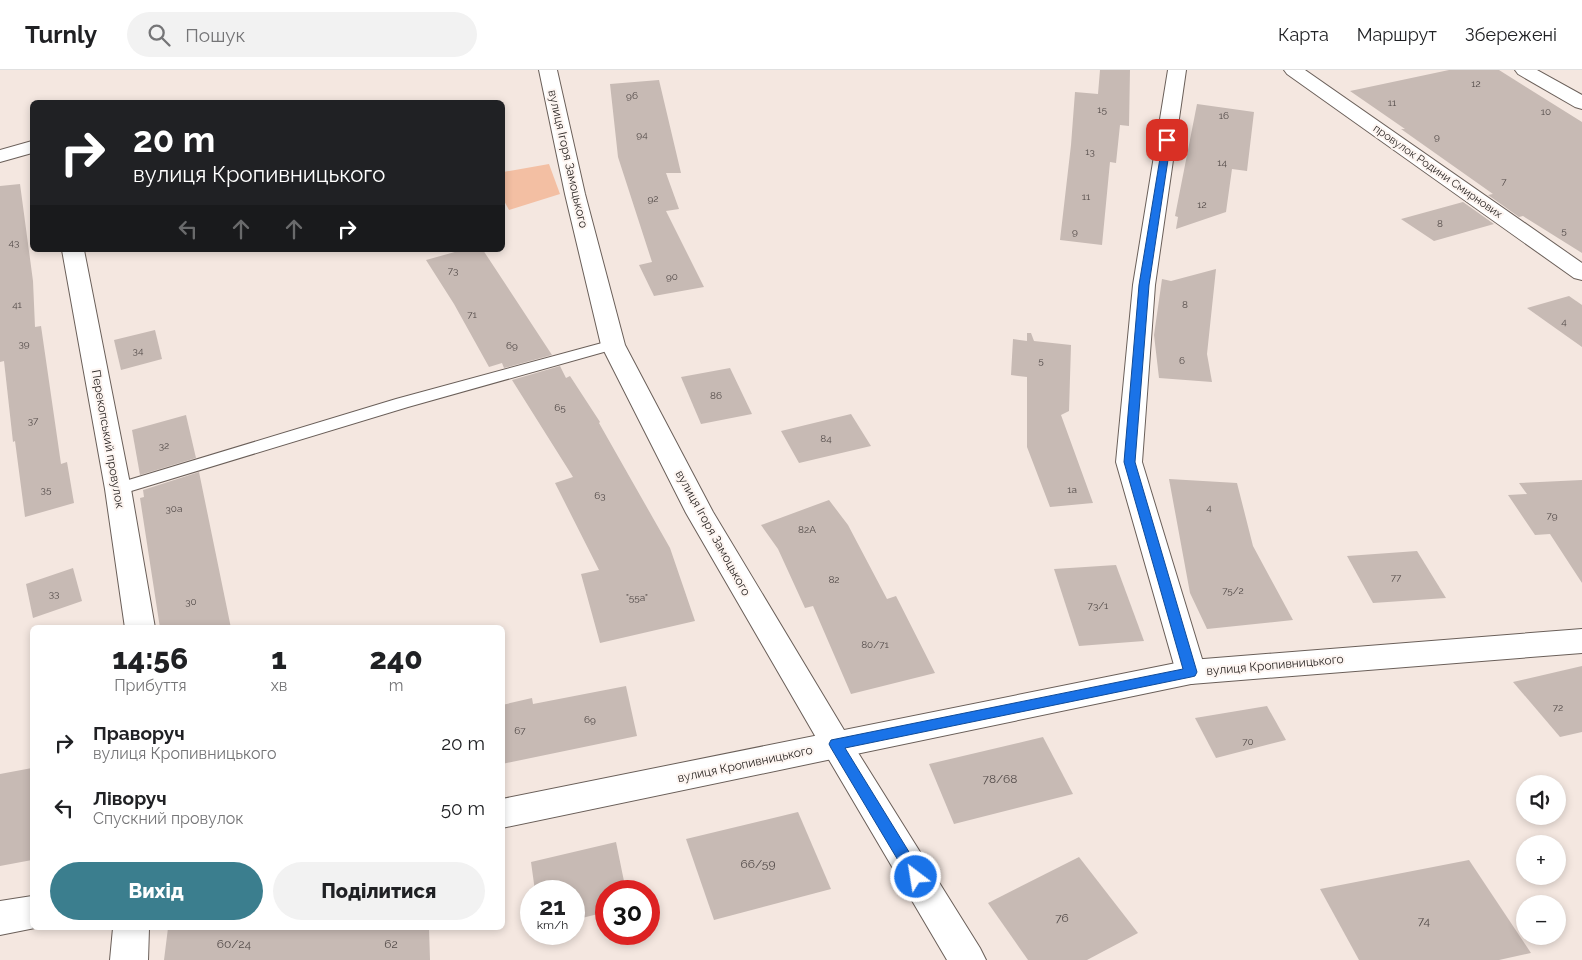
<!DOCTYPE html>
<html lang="uk">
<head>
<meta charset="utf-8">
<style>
  body { margin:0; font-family:Raleway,sans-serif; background:#f2f2f2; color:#202124; height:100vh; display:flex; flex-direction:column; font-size:19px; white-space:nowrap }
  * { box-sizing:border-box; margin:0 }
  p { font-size:16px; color:#757577 }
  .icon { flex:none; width:28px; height:28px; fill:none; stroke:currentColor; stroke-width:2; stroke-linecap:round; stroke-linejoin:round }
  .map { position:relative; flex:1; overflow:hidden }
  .panel { position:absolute; left:30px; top:555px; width:475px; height:305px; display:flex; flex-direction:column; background:#fff; border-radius:8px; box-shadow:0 2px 8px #0003 }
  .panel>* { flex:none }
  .guide { position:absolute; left:30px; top:30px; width:475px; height:152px; border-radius:8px; box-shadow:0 2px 8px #0003; background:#202124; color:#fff; overflow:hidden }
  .buttons { position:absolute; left:1516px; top:705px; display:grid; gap:10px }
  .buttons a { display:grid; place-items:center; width:50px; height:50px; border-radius:50%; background:#fff; box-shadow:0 2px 8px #0003; font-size:25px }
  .speed { position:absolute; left:520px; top:810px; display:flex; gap:10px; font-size:25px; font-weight:700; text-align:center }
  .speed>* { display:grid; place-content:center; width:65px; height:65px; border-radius:50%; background:#fff; box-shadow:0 2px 8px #0003; line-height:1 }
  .speed small { font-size:12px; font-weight:400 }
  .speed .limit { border:8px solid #d22; background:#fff; color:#111 }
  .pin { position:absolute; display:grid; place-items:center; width:42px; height:42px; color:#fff; margin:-21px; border-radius:10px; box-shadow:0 2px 8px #0006 }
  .me { position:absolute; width:55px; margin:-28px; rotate:329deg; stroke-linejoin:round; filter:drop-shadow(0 0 4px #0008) }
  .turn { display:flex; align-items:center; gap:18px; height:105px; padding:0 20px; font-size:22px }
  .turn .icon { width:65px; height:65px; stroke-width:2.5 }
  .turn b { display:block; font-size:35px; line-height:42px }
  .lanes { display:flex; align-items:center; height:48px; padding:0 20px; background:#0003; justify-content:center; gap:25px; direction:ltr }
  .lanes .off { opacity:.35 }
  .eta { display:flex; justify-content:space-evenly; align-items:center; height:85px; text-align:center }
  .eta b { font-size:30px; font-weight:800; line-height:35px }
  .button { display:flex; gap:10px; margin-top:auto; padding:10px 20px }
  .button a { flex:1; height:58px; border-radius:30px; background:#3b7e8e; color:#fff; font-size:20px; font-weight:800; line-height:58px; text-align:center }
  .button a+a { background:#f2f2f2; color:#202124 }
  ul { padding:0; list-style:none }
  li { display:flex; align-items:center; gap:15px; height:65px; padding:0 20px }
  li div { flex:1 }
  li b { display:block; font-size:19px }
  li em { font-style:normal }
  header { display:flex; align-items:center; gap:30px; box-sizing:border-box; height:70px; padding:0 25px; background:#fff; border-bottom:1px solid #e0e0e0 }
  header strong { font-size:24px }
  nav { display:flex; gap:28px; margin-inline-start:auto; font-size:18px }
  .search { width:350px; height:45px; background:#f2f2f2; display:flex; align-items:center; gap:12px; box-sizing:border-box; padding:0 18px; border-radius:28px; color:#757577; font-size:19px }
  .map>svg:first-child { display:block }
  .green { fill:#f3bfa3 }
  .building { fill:#c7bab4 }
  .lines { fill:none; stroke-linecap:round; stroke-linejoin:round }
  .service-casing { stroke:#6a5f59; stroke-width:2 }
  .minor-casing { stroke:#6a5f59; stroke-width:2 }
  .secondary-casing { stroke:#6a5f59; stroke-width:2 }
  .service { fill:#fff; fill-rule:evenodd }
  .minor { fill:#fff; fill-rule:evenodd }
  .secondary { fill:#fff; fill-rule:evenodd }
  .route { fill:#1a73e8; stroke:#114b97 }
  .labels { text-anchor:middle; stroke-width:4; stroke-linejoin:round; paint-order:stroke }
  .number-label { font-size:10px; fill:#544c4a }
  .far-street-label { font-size:11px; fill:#2d2826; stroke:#fdf5f1 }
  .street-label { font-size:12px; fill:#2d2826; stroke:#fdf5f1 }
  .near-number-label { font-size:12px; fill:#544c4a }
</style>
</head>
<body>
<header>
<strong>Turnly</strong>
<div class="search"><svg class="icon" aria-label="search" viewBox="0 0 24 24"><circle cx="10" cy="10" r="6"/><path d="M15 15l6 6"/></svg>Пошук</div>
<nav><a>Карта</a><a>Маршрут</a><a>Збережені</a></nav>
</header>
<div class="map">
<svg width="1582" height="890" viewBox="0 0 1582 890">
  <rect width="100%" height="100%" fill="#f4e7e0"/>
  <path class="green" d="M549,94L560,124L509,140L503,129V102Z"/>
  <g class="building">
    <path d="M1100,0H1130L1129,56L1120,55L1116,93L1110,92L1102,175L1060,170L1071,75L1075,22L1098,24Z"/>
    <path d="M1449,0H1499L1582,52V183L1523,146L1519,147L1488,125L1493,124L1401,59H1405L1350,21Z"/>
    <path d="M659,10L681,103H666L679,139L666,141L704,217L654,226L639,195L652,192L618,87L610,14Z"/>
    <path d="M1197,34L1254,42L1247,101L1232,99L1226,142L1176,159L1178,147L1175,146Z"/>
    <path d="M20,114L33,211L35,257L41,256L61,394L67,392L74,433L25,447L15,371L13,372L4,291L0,292V116Z"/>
    <path d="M1463,132L1494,154L1434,171L1401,149Z"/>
    <path d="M462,180H483L552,285L504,298L502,293L489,297L454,234L426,190Z"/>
    <path d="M1216,199L1207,284L1212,312L1159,308L1154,265L1162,209L1171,211Z"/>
    <path d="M1569,226L1582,235V277L1527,238Z"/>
    <path d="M155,260L162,289L121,300L114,270Z"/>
    <path d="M1027,263H1031L1034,271L1071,275L1069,341L1061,345L1093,433L1050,437L1027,377V307L1011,305L1013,269L1027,271Z"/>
    <path d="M560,296L566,308L570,306L600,352L599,353L670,478L695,551L600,573L581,504L599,500L555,413L573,407L512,310Z"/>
    <path d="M730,298L752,344L701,354L681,307Z"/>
    <path d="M851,344L871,376L799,393L781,361Z"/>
    <path d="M186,345L196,388L140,405L132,360Z"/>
    <path d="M199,402L231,558H160L140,428L144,427L143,420Z"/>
    <path d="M1169,409L1237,413L1253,476L1293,550L1207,559L1190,523Z"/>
    <path d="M1582,410V513L1550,464L1535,465L1508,425L1527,424L1519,413Z"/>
    <path d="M829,430L848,455L887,529L896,526L935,603L851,624L813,536L805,538L778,479L761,455Z"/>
    <path d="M1417,481L1446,528L1373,533L1347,486Z"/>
    <path d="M1116,495L1144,571L1079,576L1054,499Z"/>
    <path d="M73,498L82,531L33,548L26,514Z"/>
    <path d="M1582,596V662L1560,667L1513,612Z"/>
    <path d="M626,616L637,666L502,694V635L532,628L533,634Z"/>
    <path d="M1267,636L1286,670L1216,688L1195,648Z"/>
    <path d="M1043,667L1073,724L954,754L929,694Z"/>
    <path d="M32,698V790L0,796V704Z"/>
    <path d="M798,742L831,819L714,850L686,769Z"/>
    <path d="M616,772L626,821H606V842L574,850V821H535L531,792Z"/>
    <path d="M1079,787L1138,863L1087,890H1028L988,833Z"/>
    <path d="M1469,790L1531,883L1499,890H1359L1320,819Z"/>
    <path d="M168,858H429L430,890H164Z"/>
  </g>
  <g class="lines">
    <g class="service-casing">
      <path id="service" d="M613,270L618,272L621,275L618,278L408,337L118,425L112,423L109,419L112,415L396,329Z"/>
    </g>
    <g class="minor-casing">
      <g id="minor">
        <path d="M539,0H557L585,124L625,275L713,442L847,665L980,878L986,890H947L825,683L686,443L601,275L565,124Z"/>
        <path d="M1168,0H1186L1155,215L1142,392L1206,602L1202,611L1191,614L1180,611L1176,602L1116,392L1133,215Z"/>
        <path d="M1284,0H1305L1582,193V210L1574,208L1287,4Z"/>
        <path d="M1515,0H1537L1582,25V39L1575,37L1518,4Z"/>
        <path d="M32,71V83L0,92V80Z"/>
        <path d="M62,180H84L131,419L155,558H125L105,419Z"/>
        <path d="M113,858H149L148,890H110Z"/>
      </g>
    </g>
    <g class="secondary-casing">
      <g id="secondary">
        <path d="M1582,559V583L1191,614L502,758V729L1191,590Z"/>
        <path d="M32,826V858H35L0,865V831Z"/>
      </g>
    </g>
    <use href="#service" class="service"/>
    <use href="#minor" class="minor"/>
    <use href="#secondary" class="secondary"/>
  </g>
  <path class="route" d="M1167,67L1171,70L1149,215L1135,392L1197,602L1195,606L1191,607L845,678L922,803L924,807L922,812L916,814L911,812L831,678L829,674L831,670L1183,599L1124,392L1139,215L1163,70Z"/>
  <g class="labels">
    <g class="number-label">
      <text x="1476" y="17">12</text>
      <text x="632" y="29">96</text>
      <text x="1392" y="36">11</text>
      <text x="1102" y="43">15</text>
      <text x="1546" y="45">10</text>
      <text x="1224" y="49">16</text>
      <text x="642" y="68">94</text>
      <text x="1437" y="70">9</text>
      <text x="1090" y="85">13</text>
      <text x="1222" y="96">14</text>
      <text x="1504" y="115">7</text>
      <text x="1086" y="130">11</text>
      <text x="653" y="132">92</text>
      <text x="1202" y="138">12</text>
      <text x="1440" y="157">8</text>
      <text x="1564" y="164">5</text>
      <text x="1075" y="165">9</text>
      <text x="14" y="176">43</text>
      <text x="453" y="204">73</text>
      <text x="672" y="210">90</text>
      <text x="17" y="238">41</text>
      <text x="1185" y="238">8</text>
      <text x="472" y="248">71</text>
      <text x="1564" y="255">4</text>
      <text x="24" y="277">39</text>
      <text x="512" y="279">69</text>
      <text x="138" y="284">34</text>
      <text x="1041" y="294">5</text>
      <text x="1182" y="294">6</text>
      <text x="716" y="329">86</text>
      <text x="560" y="341">65</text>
      <text x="33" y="354">37</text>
      <text x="826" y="372">84</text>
      <text x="164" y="379">32</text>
      <text x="46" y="423">35</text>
      <text x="1072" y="423">1а</text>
      <text x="600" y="429">63</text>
      <text x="1209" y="441">4</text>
      <text x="174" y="442">30а</text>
      <text x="1552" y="449">79</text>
      <text x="807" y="463">82А</text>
      <text x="1396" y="511">77</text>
      <text x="834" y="513">82</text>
      <text x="1233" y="524">75/2</text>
      <text x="54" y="527">33</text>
      <text x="637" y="531">"55а"</text>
      <text x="191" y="535">30</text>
      <text x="1098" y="539">73/1</text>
      <text x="875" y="578">80/71</text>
      <text x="1558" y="641">72</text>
      <text x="590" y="653">69</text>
      <text x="520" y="664">67</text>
      <text x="1248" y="675">70</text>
    </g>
    <g class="far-street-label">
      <text transform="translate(1438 101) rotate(35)" y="4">провулок Родини Смирнових</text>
    </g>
    <g class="street-label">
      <text transform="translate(568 89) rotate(77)" y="4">вулиця Ігоря Замоцького</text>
      <text transform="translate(108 369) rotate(80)" y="4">Перекопський провулок</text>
      <text transform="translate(713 463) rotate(61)" y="4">вулиця Ігоря Замоцького</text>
      <text transform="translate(1275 595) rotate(-5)" y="4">вулиця Кропивницького</text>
      <text transform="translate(745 694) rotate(-12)" y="4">вулиця Кропивницького</text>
    </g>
    <g class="near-number-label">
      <text x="1000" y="713">78/68</text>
      <text x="758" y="798">66/59</text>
      <text x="1062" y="852">76</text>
      <text x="1424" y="855">74</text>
      <text x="234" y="878">60/24</text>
      <text x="391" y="878">62</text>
    </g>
  </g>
</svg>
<div class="buttons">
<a><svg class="icon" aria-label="sound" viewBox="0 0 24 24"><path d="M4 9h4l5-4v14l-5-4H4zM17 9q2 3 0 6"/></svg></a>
<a>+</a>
<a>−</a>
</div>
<div class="speed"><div>21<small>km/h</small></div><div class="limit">30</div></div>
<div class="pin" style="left:1167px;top:70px;background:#d93025"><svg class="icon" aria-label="arrive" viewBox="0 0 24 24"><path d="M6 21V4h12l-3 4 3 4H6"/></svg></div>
<svg class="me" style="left:916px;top:807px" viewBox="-20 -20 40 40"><circle r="17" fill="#1a73e8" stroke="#fff" stroke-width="3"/><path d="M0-11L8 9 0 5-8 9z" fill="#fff"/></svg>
<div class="guide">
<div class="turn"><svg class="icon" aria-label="right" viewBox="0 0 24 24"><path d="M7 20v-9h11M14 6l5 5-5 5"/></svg><div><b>20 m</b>вулиця Кропивницького</div></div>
<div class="lanes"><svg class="icon off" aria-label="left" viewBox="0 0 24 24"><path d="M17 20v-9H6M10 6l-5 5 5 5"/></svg><svg class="icon off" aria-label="ahead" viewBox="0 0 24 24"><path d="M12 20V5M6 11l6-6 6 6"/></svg><svg class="icon off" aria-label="ahead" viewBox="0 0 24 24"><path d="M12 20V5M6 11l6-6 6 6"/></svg><svg class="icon" aria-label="right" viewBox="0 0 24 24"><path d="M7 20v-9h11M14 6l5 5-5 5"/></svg></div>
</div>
<section class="panel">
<div class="eta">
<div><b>14:56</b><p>Прибуття</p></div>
<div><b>1</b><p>хв</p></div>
<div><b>240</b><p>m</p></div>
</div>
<ul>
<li><svg class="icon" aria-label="right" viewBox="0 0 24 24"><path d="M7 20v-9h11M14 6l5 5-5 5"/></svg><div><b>Праворуч</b><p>вулиця Кропивницького</p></div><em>20 m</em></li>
<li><svg class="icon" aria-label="left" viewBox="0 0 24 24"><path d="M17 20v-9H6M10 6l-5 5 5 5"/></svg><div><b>Ліворуч</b><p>Спускний провулок</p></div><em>50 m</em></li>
</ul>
<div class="button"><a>Вихід</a><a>Поділитися</a></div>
</section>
</div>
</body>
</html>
